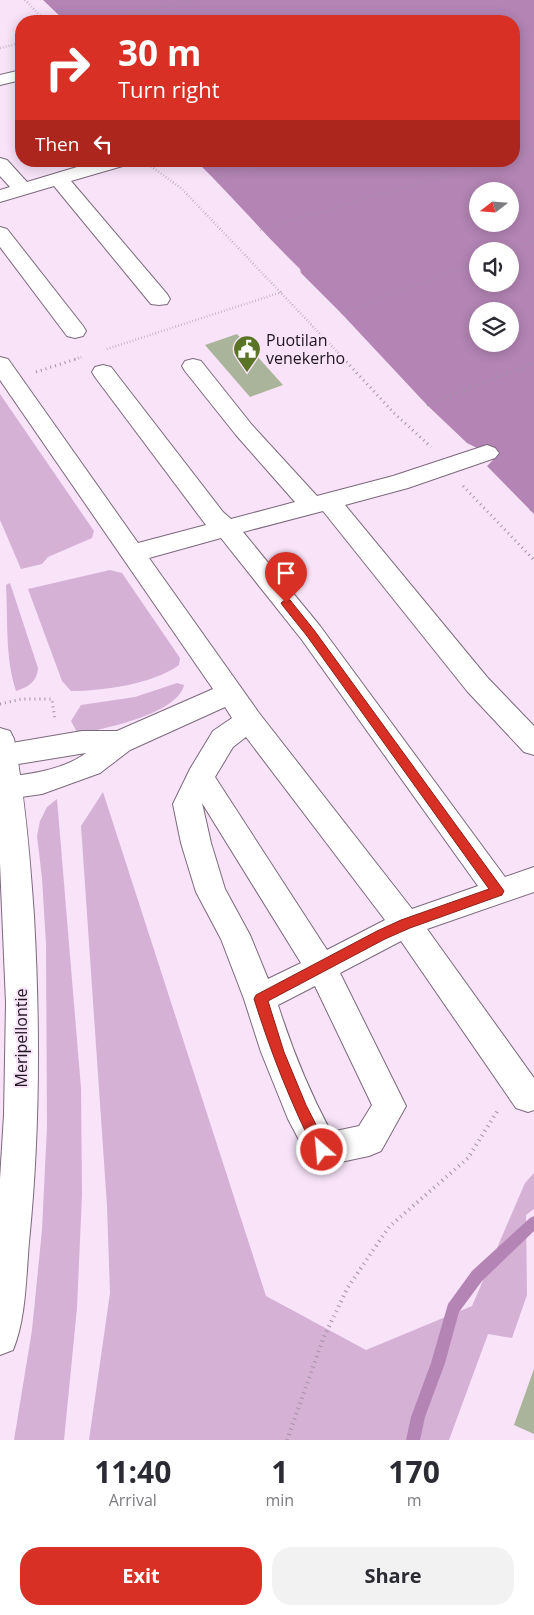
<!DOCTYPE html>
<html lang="en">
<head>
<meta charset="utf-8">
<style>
  body { margin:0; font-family:"Open Sans",sans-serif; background:#f2f2f3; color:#2b2b33; height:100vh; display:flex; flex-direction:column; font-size:19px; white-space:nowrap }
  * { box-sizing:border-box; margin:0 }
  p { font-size:16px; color:#7c7c81 }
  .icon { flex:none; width:28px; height:28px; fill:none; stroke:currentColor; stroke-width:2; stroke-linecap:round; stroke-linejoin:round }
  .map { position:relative; height:1440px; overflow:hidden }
  .side { display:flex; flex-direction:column; background:#fff; flex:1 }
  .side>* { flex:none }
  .top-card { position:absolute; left:15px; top:15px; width:505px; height:152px; border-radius:20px; box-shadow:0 2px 12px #0003; background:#d93025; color:#fff; overflow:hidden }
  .needle { width:32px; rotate:253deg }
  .controls { position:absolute; left:469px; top:182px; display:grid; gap:10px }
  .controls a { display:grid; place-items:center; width:50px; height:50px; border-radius:50%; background:#fff; box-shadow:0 2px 12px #0003; font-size:25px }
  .pin { position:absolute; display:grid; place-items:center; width:42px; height:42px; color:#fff; margin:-51px -21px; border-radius:50% 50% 50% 0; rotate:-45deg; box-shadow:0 0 5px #0007 }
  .pin .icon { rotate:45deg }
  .me { position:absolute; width:55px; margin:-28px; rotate:333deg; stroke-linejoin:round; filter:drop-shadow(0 0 4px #0008) }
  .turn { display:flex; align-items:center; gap:18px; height:105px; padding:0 20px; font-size:22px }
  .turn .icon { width:65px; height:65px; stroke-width:2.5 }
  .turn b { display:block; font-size:35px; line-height:42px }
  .then { display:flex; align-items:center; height:48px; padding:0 20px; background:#0003; gap:10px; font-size:19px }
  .eta { display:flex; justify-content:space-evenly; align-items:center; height:85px; text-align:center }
  .eta b { font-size:30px; font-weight:700; line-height:35px }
  .button { display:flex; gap:10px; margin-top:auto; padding:10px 20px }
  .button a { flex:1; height:58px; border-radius:20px; background:#d93025; color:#fff; font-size:20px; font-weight:700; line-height:58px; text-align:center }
  .button a+a { background:#f2f2f3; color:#2b2b33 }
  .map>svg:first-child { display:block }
  .green { fill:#d5b1d6 }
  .water { fill:#b384b4; fill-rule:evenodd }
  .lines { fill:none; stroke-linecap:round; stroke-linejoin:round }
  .stream { fill:#b384b4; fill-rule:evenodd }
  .building { fill:#aab49b }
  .minor-casing { stroke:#7c697c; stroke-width:2 }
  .major-casing { stroke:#7c697c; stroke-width:2 }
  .path-far2 { stroke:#a393a4; stroke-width:2.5; stroke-dasharray:0.5 2.5; stroke-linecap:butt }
  .path-far1 { stroke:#a393a4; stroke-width:3; stroke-dasharray:1 4; stroke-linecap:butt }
  .path { stroke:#a393a4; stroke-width:4; stroke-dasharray:1 4.5; stroke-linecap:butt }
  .minor { fill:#fff; fill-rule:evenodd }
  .major { fill:#fff; fill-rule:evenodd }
  .route { fill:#d93025; stroke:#8d1f18 }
  .labels { text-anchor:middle; stroke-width:4; stroke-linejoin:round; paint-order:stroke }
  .poi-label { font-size:16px; fill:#1f171f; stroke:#f8e3f9; text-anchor:start }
  .street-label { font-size:16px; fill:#1f171f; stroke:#f8e3f9 }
</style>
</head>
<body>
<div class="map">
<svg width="534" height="1440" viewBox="0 0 534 1440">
  <rect width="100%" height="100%" fill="#f8e3f9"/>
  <g class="green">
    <path d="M0,394L94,531L92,538L48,557L42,564L21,569L0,520Z"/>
    <path d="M110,570L122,573L180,658L179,665C153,684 103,691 71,691L62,681L28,589Z"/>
    <path d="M10,583L38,668C37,682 28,687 16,691C5,657 8,619 6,585Z"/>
    <path d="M177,683L184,685C178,714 103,729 78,734L71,721L81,705L135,697Z"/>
    <path d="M103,792L266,1296L366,1350L472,1306L525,1183L534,1173V1209L526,1215L527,1295L512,1338L488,1334L449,1440H89L110,1293L107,1206L81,826Z"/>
    <path d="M57,799L81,1088L82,1195L77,1308L64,1440H14L32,1330L42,1230L47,1126L46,944L42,878L37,836L40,821L47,807Z"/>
  </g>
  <path class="water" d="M43,0H534V514L487,466L493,460L487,453L467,443L427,405L341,313L301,273L300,269C264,234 232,196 196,161H514V21H65ZM478,191H510V224H478ZM478,251H510V284H478ZM478,311H510V344H478Z"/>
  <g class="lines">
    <path class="stream" d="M534,1216V1231L482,1281L459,1312L445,1363L425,1417L420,1440H406L411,1417L431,1363L448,1304L472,1271L530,1218Z"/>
  </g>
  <g class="building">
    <path d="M237,334L283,385L250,397L205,345Z"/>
    <path d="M534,1369V1434L514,1425Z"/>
  </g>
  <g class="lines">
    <g class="minor-casing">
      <g id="minor">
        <path d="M21,70V80L0,85V75Z"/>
        <path d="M0,158L7,160L27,182L97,161H129L126,165L71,181L167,294L170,299L167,304L159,305L151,304L54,186L0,202V190L10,187L0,176Z"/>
        <path d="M0,227L7,229L83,326L86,331L83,336L75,338L67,336L0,247Z"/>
        <path d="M0,357L8,359L138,543L206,525L95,377L92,372L95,367L103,365L111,367L223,512L231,519L295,502L236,435L185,371L182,366L185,361L193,359L201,361L252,425L317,496L393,476L487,445L495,448L499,453L495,458L408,488L345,505L487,677L534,726V755L524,752L467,691L323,511L243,532L320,626L505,877L534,867V892L427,929L534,1078V1110L528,1112L516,1108L401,941L340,973L406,1106L381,1151L369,1156L322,1166L310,1161L288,1119L261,1052L244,999L221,939L196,892L181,843L173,804L190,769L213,731L232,718L225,707L130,750L100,773L42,794L0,800V778C28,774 62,771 86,753L0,767V745L82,731H117L213,689L0,380ZM221,538L302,640L478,886L412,909L259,713L149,558ZM246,737L385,920L327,950L215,777L233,747ZM202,803L301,963L268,979L250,935L225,889L211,843ZM315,986L372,1105L359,1126L331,1132C309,1091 292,1049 278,1005Z"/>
      </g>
    </g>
    <g class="major-casing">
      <path id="major" d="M0,728L10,731L14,739C25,797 30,857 34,916C40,1024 40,1134 29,1242C26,1276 26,1319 13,1350L0,1355V1179L4,1115L6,1003L0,863Z"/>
    </g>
    <g class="path-far2">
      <path d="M25,0L45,21"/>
      <path d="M105,21L194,0"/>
      <path d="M471,21L483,18"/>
      <path d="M0,48L21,43"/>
      <path d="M514,92L534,86"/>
      <path d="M514,155L534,150"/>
      <path d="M144,161L182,189L344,359"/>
      <path d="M215,179L275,161"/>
      <path d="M260,230L494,161"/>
      <path d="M507,251L534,241"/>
      <path d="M341,313L478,262"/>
      <path d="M107,349L282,292"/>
      <path d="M75,359L82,357"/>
    </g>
    <g class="path-far1">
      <path d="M343,358L394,413L431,447"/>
      <path d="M36,372L79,358"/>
      <path d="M427,405L534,363"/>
      <path d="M463,486L534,560"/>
      <path d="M530,510L534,508"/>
      <path d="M0,704L22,699H52L55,721"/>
    </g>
    <path class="path" d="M287,1440L323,1339L348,1287L389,1227L468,1158L498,1110"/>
    <use href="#minor" class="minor"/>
    <use href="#major" class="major"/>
  </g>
  <path class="route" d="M286,599L290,600L314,630L504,891L502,895L410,928L385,939L268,1001L284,1052L306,1105L329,1150L327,1155L322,1157L317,1155C291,1104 271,1053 254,999L256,995L377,931L401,920L489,889L307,636L283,606L281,603Z"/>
  <defs>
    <g id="civic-pin" transform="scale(1.4375)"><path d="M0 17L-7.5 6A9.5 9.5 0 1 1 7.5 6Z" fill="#5a7325" stroke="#f8e3f9"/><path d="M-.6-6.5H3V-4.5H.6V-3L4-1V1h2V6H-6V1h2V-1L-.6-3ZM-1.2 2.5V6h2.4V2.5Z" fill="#fff"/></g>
  </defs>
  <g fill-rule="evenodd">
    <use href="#civic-pin" x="247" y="349"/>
  </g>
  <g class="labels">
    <g class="poi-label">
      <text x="266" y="346">Puotilan<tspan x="266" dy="18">venekerho</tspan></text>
    </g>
    <g class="street-label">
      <text transform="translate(21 1038) rotate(-90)" y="6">Meripellontie</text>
    </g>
  </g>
</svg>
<div class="controls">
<a><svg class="needle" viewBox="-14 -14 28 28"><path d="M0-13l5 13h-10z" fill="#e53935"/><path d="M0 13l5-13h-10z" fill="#7c7c81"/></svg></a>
<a><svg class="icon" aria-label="sound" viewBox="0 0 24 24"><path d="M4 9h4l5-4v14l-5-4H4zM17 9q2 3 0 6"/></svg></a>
<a><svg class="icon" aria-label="layers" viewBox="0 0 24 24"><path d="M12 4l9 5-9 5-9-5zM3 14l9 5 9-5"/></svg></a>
</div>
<div class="pin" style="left:286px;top:603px;background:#d93025"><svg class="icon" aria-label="arrive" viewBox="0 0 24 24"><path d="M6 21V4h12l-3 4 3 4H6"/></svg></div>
<svg class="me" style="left:322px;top:1150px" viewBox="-20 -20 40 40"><circle r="17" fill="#d93025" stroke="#fff" stroke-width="3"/><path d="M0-11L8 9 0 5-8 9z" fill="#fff"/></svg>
<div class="top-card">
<div class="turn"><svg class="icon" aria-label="right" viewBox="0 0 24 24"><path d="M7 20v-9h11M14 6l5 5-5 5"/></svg><div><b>30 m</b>Turn right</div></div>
<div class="then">Then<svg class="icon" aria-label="left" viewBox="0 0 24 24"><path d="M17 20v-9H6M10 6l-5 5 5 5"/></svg></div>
</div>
</div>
<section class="side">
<div class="eta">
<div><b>11:40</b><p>Arrival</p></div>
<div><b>1</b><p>min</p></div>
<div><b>170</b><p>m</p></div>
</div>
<div class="button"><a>Exit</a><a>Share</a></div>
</section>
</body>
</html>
